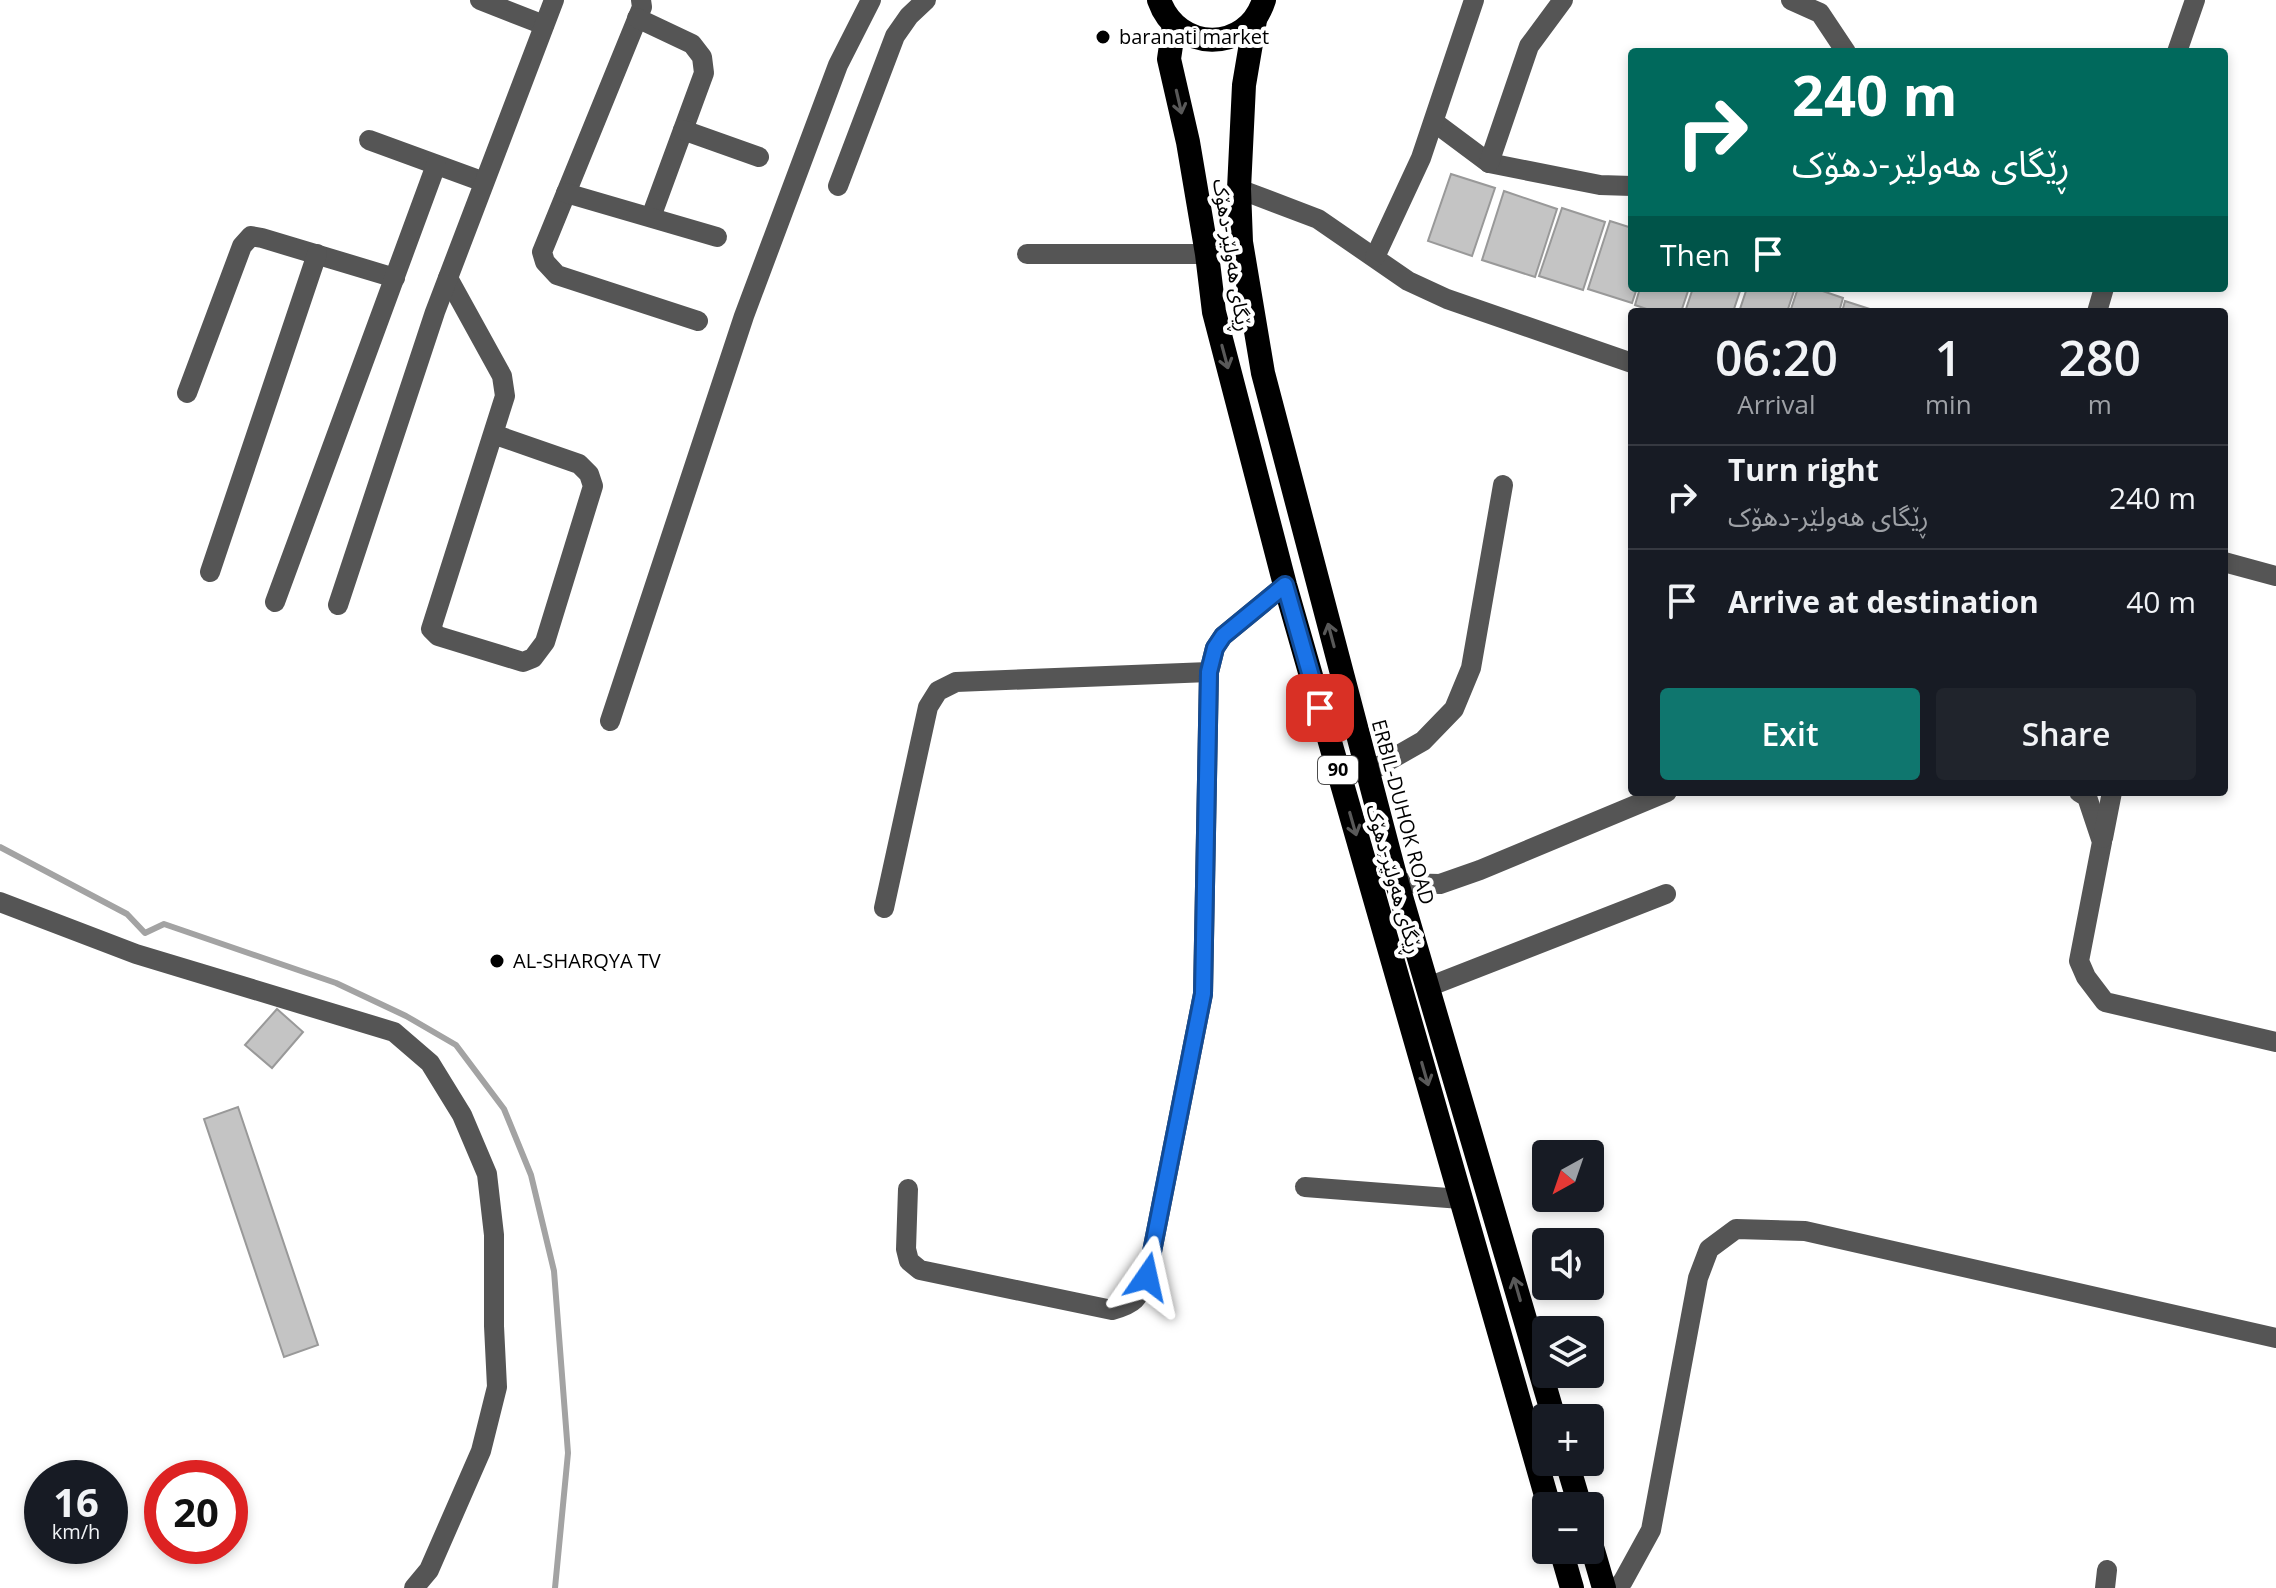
<!DOCTYPE html>
<html lang="en">
<head>
<meta charset="utf-8">
<style>
  body { margin:0; font-family:"Open Sans","Noto Sans Arabic",sans-serif; background:#20242c; color:#f1f3f6; height:100vh; display:flex; flex-direction:column; font-size:30px; white-space:nowrap }
  * { box-sizing:border-box; margin:0 }
  p { font-size:26px; color:#9ea1a6 }
  .icon { flex:none; width:44px; height:44px; fill:none; stroke:currentColor; stroke-width:2; stroke-linecap:round; stroke-linejoin:round }
  .map { position:relative; flex:1; overflow:hidden }
  .panel { position:absolute; left:1628px; top:308px; width:600px; height:488px; display:flex; flex-direction:column; background:#171b24; border-radius:8px; box-shadow:0 4px 12px #0003 }
  .panel>* { flex:none }
  .hud { position:absolute; left:1628px; top:48px; width:600px; height:244px; border-radius:8px; box-shadow:0 4px 12px #0003; background:#00695c; color:#fff; overflow:hidden }
  .needle { width:52px; rotate:220deg }
  .buttons { position:absolute; left:1532px; top:1140px; display:grid; gap:16px }
  .buttons a { display:grid; place-items:center; width:72px; height:72px; border-radius:8px; background:#171b24; box-shadow:0 4px 12px #0003; font-size:40px }
  .speed { position:absolute; left:24px; top:1460px; display:flex; gap:16px; font-size:40px; font-weight:700; text-align:center }
  .speed>* { display:grid; place-content:center; width:104px; height:104px; border-radius:50%; background:#171b24; box-shadow:0 4px 12px #0003; line-height:1 }
  .speed small { font-size:20px; font-weight:400 }
  .speed .limit { border:12px solid #d22; background:#fff; color:#111 }
  .pin { position:absolute; display:grid; place-items:center; width:68px; height:68px; color:#fff; margin:-34px; border-radius:16px; box-shadow:0 4px 12px #0006 }
  .me { position:absolute; width:88px; margin:-44px; rotate:11deg; stroke-linejoin:round; filter:drop-shadow(0 0 6px #0008) }
  .turn { display:flex; align-items:center; gap:28px; height:168px; padding:0 32px; font-size:36px }
  .turn .icon { width:104px; height:104px; stroke-width:2.5 }
  .turn b { display:block; font-size:56px; line-height:68px }
  .then { display:flex; align-items:center; height:76px; padding:0 32px; background:#0003; gap:16px; font-size:30px }
  .eta { display:flex; justify-content:space-evenly; align-items:center; height:136px; text-align:center }
  .eta b { font-size:48px; font-weight:600; line-height:56px }
  .cta { display:flex; gap:16px; margin-top:auto; padding:16px 32px }
  .cta a { flex:1; height:92px; border-radius:8px; background:#0f766e; color:#fff; font-size:32px; font-weight:600; line-height:92px; text-align:center }
  .cta a+a { background:#20242c; color:#f1f3f6 }
  ul { padding:0; list-style:none }
  li { display:flex; align-items:center; gap:24px; height:104px; padding:0 32px; border-top:2px solid #363941 }
  li div { flex:1 }
  li b { display:block; font-size:30px }
  li em { font-style:normal }
  .map>svg:first-child { display:block }
  .lines { fill:none; stroke-linecap:round; stroke-linejoin:round }
  .stream { stroke:#a3a3a3; stroke-width:6 }
  .building { fill:#c4c4c4; stroke:#999; stroke-width:2 }
  .minor { stroke:#555; stroke-width:20 }
  .highway { stroke:#000; stroke-width:24 }
  .oneway { stroke:#595959 }
  .route-casing { stroke:#114b97; stroke-width:20 }
  .route { stroke:#1a73e8; stroke-width:14 }
  .poi-dot { fill:#000; stroke:#fff; stroke-width:3 }
  .labels { text-anchor:middle; stroke-width:8; stroke-linejoin:round; paint-order:stroke }
  .shield { fill:#fff; stroke:#4c4c4c; stroke-width:2 }
  .shield-label { font-size:18px; font-weight:bold; fill:#000 }
  .poi-label { font-size:20px; fill:#000; stroke:#fff; text-anchor:start }
  .street-label { font-size:20px; fill:#000; stroke:#fff }
</style>
</head>
<body>
<div class="map">
<svg width="2276" height="1588" viewBox="0 0 2276 1588">
  <rect width="100%" height="100%" fill="#fff"/>
  <g class="lines">
    <path class="stream" d="M0,847L127,914L145,933L164,924L336,983L406,1016L456,1045L504,1109L531,1175L554,1271L568,1453L555,1588"/>
  </g>
  <g class="building">
    <path d="M1451,174L1495,188L1472,256L1428,241Z"/>
    <path d="M1504,191L1557,209L1535,277L1482,260Z"/>
    <path d="M1562,208L1605,222L1583,290L1539,276Z"/>
    <path d="M1610,221L1632,228V288H1637L1632,303L1588,289Z"/>
    <path d="M1640,288H1689L1681,312H1655L1635,305Z"/>
    <path d="M1693,288H1741L1733,312H1685Z"/>
    <path d="M1747,288H1795L1787,312H1739Z"/>
    <path d="M1798,288H1814L1843,298L1839,312H1790Z"/>
    <path d="M1845,301L1879,312H1842Z"/>
    <path d="M277,1009L303,1032L272,1068L245,1045Z"/>
    <path d="M238,1107L318,1345L284,1357L204,1119Z"/>
  </g>
  <g class="lines">
    <g class="minor">
      <path d="M480,0L544,25"/>
      <path d="M641,0L642,7L542,252L545,262L557,275L698,321"/>
      <path d="M1791,0L1820,13L1846,52"/>
      <path d="M637,18L692,44L702,57L704,73L651,217"/>
      <path d="M2177,52L2195,0"/>
      <path d="M1434,122L1489,163L1600,185L1632,186"/>
      <path d="M683,130L759,157"/>
      <path d="M369,140L484,182"/>
      <path d="M1489,163L1529,46L1563,0"/>
      <path d="M838,186L895,36L909,16L926,0"/>
      <path d="M1239,189L1318,219L1408,281L1447,299L1632,363"/>
      <path d="M566,193L717,237"/>
      <path d="M1027,254H1207"/>
      <path d="M1375,257L1421,158L1474,0"/>
      <path d="M448,278L502,376L505,396L431,629L438,636L523,662L533,658L545,642L593,486L589,474L579,464L493,434"/>
      <path d="M2097,312L2104,288"/>
      <path d="M187,393L242,246L251,236L262,238L395,278"/>
      <path d="M2224,562L2276,576"/>
      <path d="M210,572L317,254"/>
      <path d="M275,602L436,165"/>
      <path d="M338,605L435,312L554,0"/>
      <path d="M610,721L744,316L838,65L871,0"/>
      <path d="M1367,773L1423,741L1454,709L1471,668L1503,485"/>
      <path d="M2079,792L2087,797L2102,842L2079,961L2086,977L2105,1002L2276,1042"/>
      <path d="M2103,838L2112,792"/>
      <path d="M1397,883L1440,884L1480,870L1667,792"/>
      <path d="M0,902L136,954L394,1032L430,1063L462,1115L487,1174L494,1235V1326L497,1387L481,1451L429,1570L414,1588"/>
      <path d="M884,908L928,707L938,691L956,682L1209,672"/>
      <path d="M1428,987L1666,894"/>
      <path d="M1305,1187L1461,1199"/>
      <path d="M908,1189L906,1249L909,1261L920,1270L1112,1310C1135,1304 1138,1299 1147,1277L1203,994L1209,672L1215,648L1223,636L1285,585"/>
      <path d="M1617,1588L1623,1581L1651,1530L1698,1278L1709,1249L1736,1229L1805,1231L2276,1338"/>
      <path d="M2105,1588L2107,1570"/>
    </g>
    <g class="highway">
      <path d="M1159,0C1177,52 1247,54 1264,0"/>
      <path d="M1255,20L1244,85L1239,189L1241,242L1263,373L1397,883L1554,1418"/>
      <path d="M1174,25L1169,59L1188,142L1207,254L1214,312L1285,585L1549,1506"/>
      <path d="M1567,1462L1580,1506"/>
      <path d="M1590,1540L1604,1588"/>
      <path d="M1561,1550L1572,1588"/>
    </g>
  </g>
  <defs><path id="oneway-shaft" d="M-6 0H5M1.5-3L5.5 0L1.5 3" fill="none" stroke-width="1.6" stroke-linecap="round" stroke-linejoin="round" transform="scale(2)"/></defs>
  <g class="oneway">
    <use href="#oneway-shaft" transform="translate(1179 102) rotate(77)"/>
    <use href="#oneway-shaft" transform="translate(1225 357) rotate(75)"/>
    <use href="#oneway-shaft" transform="translate(1331 635) rotate(-105)"/>
    <use href="#oneway-shaft" transform="translate(1353 824) rotate(74)"/>
    <use href="#oneway-shaft" transform="translate(1425 1074) rotate(74)"/>
    <use href="#oneway-shaft" transform="translate(1517 1289) rotate(-106)"/>
  </g>
  <g class="lines">
    <g class="route-casing">
      <path id="route" d="M1147,1277L1203,994L1209,672L1215,648L1223,636L1285,585L1320,708"/>
    </g>
    <use href="#route" class="route"/>
  </g>
  <g class="poi-dot">
    <circle cx="1103" cy="37" r="8"/>
    <circle cx="497" cy="961" r="8"/>
  </g>
  <g class="labels">
    <rect class="shield" x="1318" y="756" width="40" height="28" rx="6"/>
    <g class="shield-label">
      <text x="1338" y="776">90</text>
    </g>
    <g class="poi-label">
      <text x="1119" y="44">baranati market</text>
      <text x="513" y="968">AL-SHARQYA TV</text>
    </g>
    <g class="street-label">
      <text transform="translate(1232 255) rotate(81)" y="7">ڕێگای هەولێر-دهۆک</text>
      <text transform="translate(1403 812) rotate(75)" y="7">ERBIL-DUHOK ROAD</text>
      <text transform="translate(1394 879) rotate(74)" y="7">ڕێگای هەولێر-دهۆک</text>
    </g>
  </g>
</svg>
<div class="buttons">
<a><svg class="needle" viewBox="-14 -14 28 28"><path d="M0-13l5 13h-10z" fill="#e53935"/><path d="M0 13l5-13h-10z" fill="#9ea1a6"/></svg></a>
<a><svg class="icon" aria-label="sound" viewBox="0 0 24 24"><path d="M4 9h4l5-4v14l-5-4H4zM17 9q2 3 0 6"/></svg></a>
<a><svg class="icon" aria-label="layers" viewBox="0 0 24 24"><path d="M12 4l9 5-9 5-9-5zM3 14l9 5 9-5"/></svg></a>
<a>+</a>
<a>−</a>
</div>
<div class="speed"><div>16<small>km/h</small></div><div class="limit">20</div></div>
<div class="pin" style="left:1320px;top:708px;background:#d93025"><svg class="icon" aria-label="arrive" viewBox="0 0 24 24"><path d="M6 21V4h12l-3 4 3 4H6"/></svg></div>
<svg class="me" style="left:1147px;top:1277px" viewBox="-20 -20 40 40"><path d="M0-17L14 15 0 8-14 15z" fill="#1a73e8" stroke="#fff" stroke-width="4"/></svg>
<div class="hud">
<div class="turn"><svg class="icon" aria-label="right" viewBox="0 0 24 24"><path d="M7 20v-9h11M14 6l5 5-5 5"/></svg><div><b>240 m</b>ڕێگای هەولێر-دهۆک</div></div>
<div class="then">Then<svg class="icon" aria-label="arrive" viewBox="0 0 24 24"><path d="M6 21V4h12l-3 4 3 4H6"/></svg></div>
</div>
<section class="panel">
<div class="eta">
<div><b>06:20</b><p>Arrival</p></div>
<div><b>1</b><p>min</p></div>
<div><b>280</b><p>m</p></div>
</div>
<ul>
<li><svg class="icon" aria-label="right" viewBox="0 0 24 24"><path d="M7 20v-9h11M14 6l5 5-5 5"/></svg><div><b>Turn right</b><p>ڕێگای هەولێر-دهۆک</p></div><em>240 m</em></li>
<li><svg class="icon" aria-label="arrive" viewBox="0 0 24 24"><path d="M6 21V4h12l-3 4 3 4H6"/></svg><div><b>Arrive at destination</b></div><em>40 m</em></li>
</ul>
<div class="cta"><a>Exit</a><a>Share</a></div>
</section>
</div>
</body>
</html>
